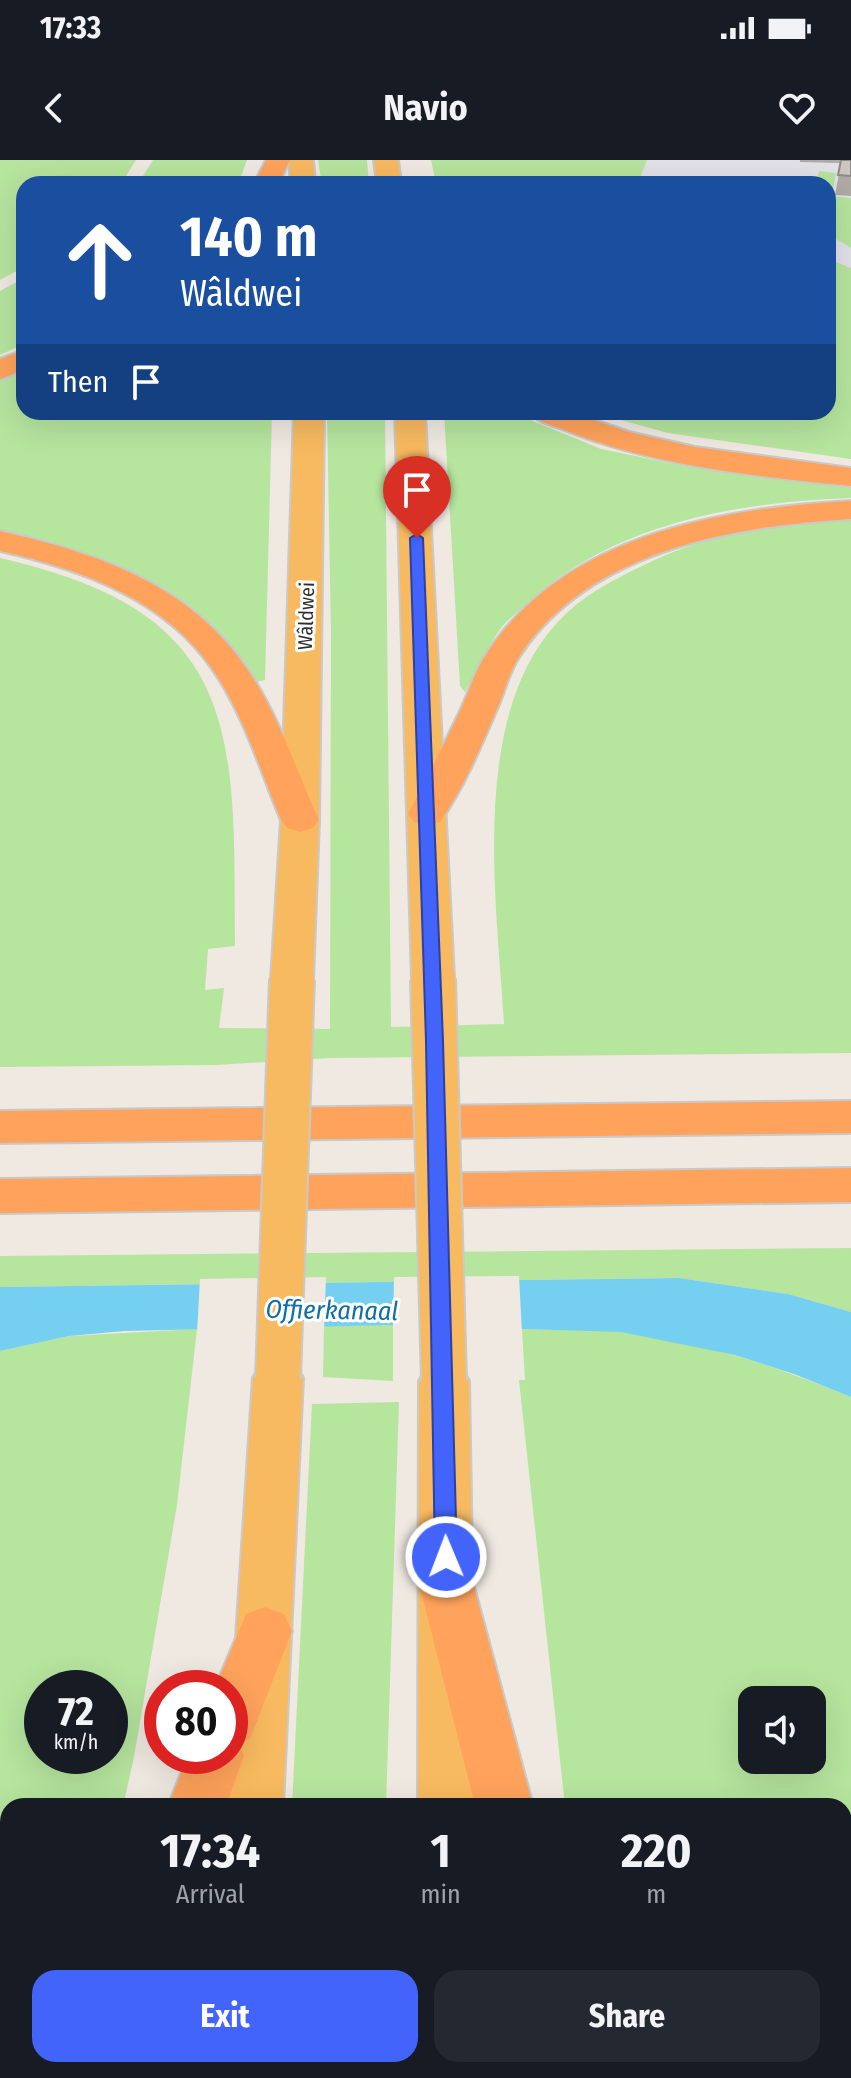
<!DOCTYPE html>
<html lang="en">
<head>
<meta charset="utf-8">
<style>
  body { margin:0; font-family:"Fira Sans Condensed",sans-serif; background:#242831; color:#f1f3f6; height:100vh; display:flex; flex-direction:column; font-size:30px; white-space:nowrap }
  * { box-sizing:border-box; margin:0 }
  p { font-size:26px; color:#9ea1a6 }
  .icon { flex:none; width:44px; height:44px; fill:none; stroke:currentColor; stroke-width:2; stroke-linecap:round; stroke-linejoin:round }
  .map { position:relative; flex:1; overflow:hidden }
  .side { position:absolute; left:0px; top:1638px; width:852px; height:280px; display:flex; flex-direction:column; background:#171b24; border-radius:24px 24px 0 0; box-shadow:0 8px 32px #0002 }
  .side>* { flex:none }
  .banner { position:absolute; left:16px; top:16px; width:820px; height:244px; border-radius:24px; box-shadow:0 8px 32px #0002; background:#1a4fa0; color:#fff; overflow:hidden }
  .controls { position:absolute; left:738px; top:1526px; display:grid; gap:16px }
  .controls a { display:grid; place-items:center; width:88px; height:88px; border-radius:16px; background:#171b24; box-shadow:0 8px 32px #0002; font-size:40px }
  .speed { position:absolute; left:24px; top:1510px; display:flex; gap:16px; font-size:40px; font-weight:700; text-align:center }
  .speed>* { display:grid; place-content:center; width:104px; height:104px; border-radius:50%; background:#171b24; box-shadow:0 8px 32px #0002; line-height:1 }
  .speed small { font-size:20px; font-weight:400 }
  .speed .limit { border:12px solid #d22; background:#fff; color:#111 }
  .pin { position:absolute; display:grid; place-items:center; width:68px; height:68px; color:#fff; margin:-82px -34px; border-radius:50% 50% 50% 0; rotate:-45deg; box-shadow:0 0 8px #0007 }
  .pin .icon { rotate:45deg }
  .me { position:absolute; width:88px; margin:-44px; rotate:359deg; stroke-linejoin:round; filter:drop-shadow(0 0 6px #0008) }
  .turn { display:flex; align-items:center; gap:28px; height:168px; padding:0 32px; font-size:36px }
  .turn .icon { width:104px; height:104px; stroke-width:2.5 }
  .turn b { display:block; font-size:56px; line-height:68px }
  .then { display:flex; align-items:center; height:76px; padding:0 32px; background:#0003; gap:16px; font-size:30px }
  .eta { display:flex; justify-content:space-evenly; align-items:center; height:136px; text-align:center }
  .eta b { font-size:48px; font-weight:700; line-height:56px }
  .primary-button { display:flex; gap:16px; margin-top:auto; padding:16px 32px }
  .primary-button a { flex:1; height:92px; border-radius:24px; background:#4264fb; color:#fff; font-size:32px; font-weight:700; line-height:92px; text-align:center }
  .primary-button a+a { background:#242831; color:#f1f3f6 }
  .status { display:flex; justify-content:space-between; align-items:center; height:56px; padding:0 40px; background:#171b24; direction:ltr }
  .status svg { height:22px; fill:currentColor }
  header { display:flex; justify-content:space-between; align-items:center; height:104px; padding:0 32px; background:#171b24; font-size:36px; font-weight:700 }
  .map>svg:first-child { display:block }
  .industrial { fill:#e3e1e8 }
  .green { fill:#b6e59e; fill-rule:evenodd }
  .water { fill:#75cff0 }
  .pier { fill:#efe9e1 }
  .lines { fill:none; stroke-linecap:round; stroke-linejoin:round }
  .trunk-casing { stroke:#c9c9c9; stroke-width:4 }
  .motorway-casing { stroke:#c9c9c9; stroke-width:4 }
  .trunk { fill:#f8ba60; fill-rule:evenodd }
  .motorway { fill:#ffa35c; fill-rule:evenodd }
  .trunk-bridge-casing { stroke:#c9c9c9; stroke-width:48; stroke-linecap:butt }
  .trunk-bridge { stroke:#f8ba60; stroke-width:44 }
  .wall { fill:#afaba4 }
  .building { fill:#cbc7bf; stroke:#8e8b86; stroke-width:2 }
  .route { fill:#4264fb; stroke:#2b41a3; stroke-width:2 }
  .labels { text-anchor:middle; stroke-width:6; stroke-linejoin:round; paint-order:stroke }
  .far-street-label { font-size:20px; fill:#2e2e2e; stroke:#fff }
  .water-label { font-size:26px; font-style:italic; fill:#0d6fa3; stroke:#fff }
</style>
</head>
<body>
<div class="status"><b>17:33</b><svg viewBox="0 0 49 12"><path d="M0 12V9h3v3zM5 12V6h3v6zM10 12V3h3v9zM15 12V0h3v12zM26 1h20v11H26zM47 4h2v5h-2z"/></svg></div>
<header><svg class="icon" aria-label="back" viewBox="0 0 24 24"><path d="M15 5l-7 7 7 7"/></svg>Navio<svg class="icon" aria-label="heart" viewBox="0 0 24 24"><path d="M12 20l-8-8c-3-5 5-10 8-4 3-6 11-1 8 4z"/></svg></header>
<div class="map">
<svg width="851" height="1918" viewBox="0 0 851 1918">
  <rect width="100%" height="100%" fill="#efe9e1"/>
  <path class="industrial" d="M450,0H851V168L828,160V24H475Z"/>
  <g class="green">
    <path d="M0,0H136L121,24H24V107L0,120Z"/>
    <path d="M153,0H247L238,24H138Z"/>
    <path d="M318,0H367L369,24H322Z"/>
    <path d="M431,0H647L639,20L647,24H436Z"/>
    <path d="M819,11L836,13L832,36L851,38V88L828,74V24H816Z"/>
    <path d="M828,99L851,108V299L668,273L592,252H828Z"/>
    <path d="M24,118V184L0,195V131Z"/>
    <path d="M24,207V252H272L265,520L257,522C244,504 231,485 215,469C158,412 78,388 0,373V218Z"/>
    <path d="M327,252H385L391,867L504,864C497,740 466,545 568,452C588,433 615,419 640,407C704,375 779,360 851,359V893L330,898L216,905L0,907V398C244,453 234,572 235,786L208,789L205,830L224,828L219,868L330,869L331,473Z"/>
    <path d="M444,252H511L601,289L680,305L851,328V338C738,342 613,363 528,443C519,451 508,459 501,468C487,488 477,511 465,532L460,526Z"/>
    <path d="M851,1088V1152L788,1134L679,1118L0,1127V1096Z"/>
    <path d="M393,1165V1221L323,1217L324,1166Z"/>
    <path d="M197,1169L177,1345L134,1597L123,1646H8V1910H28L23,1918H0V1191L69,1176ZM42,1528H110V1596H42Z"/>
    <path d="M522,1169C555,1170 588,1168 621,1172C700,1180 778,1207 851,1237V1918H657L653,1910H844V1646H565L519,1220H525ZM752,1540H812V1600H752Z"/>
    <path d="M399,1242L386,1646H292L312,1244Z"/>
    <rect x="278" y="1910" width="100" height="8"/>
  </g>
  <path class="water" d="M679,1118L788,1134L851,1152V1237L794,1214L735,1195L621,1172L393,1165L124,1171L69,1176L0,1191V1127Z"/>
  <g class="pier">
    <path d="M519,1116L522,1173L393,1169L394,1117Z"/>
    <path d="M326,1117L324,1170L197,1173L200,1119Z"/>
  </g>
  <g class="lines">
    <g class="trunk-casing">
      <g id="trunk">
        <path d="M289,0H313L315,24H291Z"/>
        <path d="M374,0H398L401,24H377Z"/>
        <path d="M294,252H324L319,660L313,819L307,829L292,833L277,829L271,819L281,660Z"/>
        <path d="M395,252H425L454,819L448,829L433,833L418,829L412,819Z"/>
        <path d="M278,1198L295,1204L303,1218L283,1646H225L253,1218L261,1204Z"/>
        <path d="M444,1201L461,1207L469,1221L476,1646H418L419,1221L427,1207Z"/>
        <rect x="206" y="1910" width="64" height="8"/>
        <rect x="417" y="1910" width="64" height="8"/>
      </g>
    </g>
    <g class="motorway-casing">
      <g id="motorway">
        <path d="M266,0H290L278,24H254Z"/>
        <path d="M24,190V210L0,219V199Z"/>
        <path d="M530,252H571L629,272L695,287L851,308V326C754,316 653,306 562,269C551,265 537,262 530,252Z"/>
        <path d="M851,341V359C733,366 583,391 516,502C509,515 505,529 500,542C483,582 465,626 440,662L427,666L414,662L408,654C426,620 443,586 460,551C468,534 473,517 482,501C557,377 717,348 851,341Z"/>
        <path d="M0,371C102,394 198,427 255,521C282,565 298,614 319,660L313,668L300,672L287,668L281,660C260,610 244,555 213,510C165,439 80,409 0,391Z"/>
        <path d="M851,941V973L0,983V951Z"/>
        <path d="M851,1008V1042L0,1053V1019Z"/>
        <path d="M447,1404L466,1410L474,1427L533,1646H475L420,1427L428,1410Z"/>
        <path d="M265,1447L284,1454L292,1471L250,1579L239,1583L244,1596L226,1646H168L188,1596H230V1528H215L246,1454Z"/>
        <path d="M61,1910H125L122,1918H58Z"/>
        <path d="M556,1910H620L624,1918H560Z"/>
      </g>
    </g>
    <use href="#trunk" class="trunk"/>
    <use href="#motorway" class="motorway"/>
    <g class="trunk-bridge-casing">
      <g id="trunk-bridge">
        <path d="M433,819L444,1221"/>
        <path d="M278,1218L292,819"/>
      </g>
    </g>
    <use href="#trunk-bridge" class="trunk-bridge"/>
  </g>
  <path class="wall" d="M800,0H851V36L835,35L841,3L800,2Z"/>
  <path class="building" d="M841,0H851V16L838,15Z"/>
  <path class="route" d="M417,374L423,378L443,881L457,1397L454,1404L446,1407L438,1404L435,1397L426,881L410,378Z"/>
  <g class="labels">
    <g class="far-street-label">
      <text transform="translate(306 456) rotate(-88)" y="7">Wâldwei</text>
    </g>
    <g class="water-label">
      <text transform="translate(332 1150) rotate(1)" y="9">Offierkanaal</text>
    </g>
  </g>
</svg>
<div class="controls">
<a><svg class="icon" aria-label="sound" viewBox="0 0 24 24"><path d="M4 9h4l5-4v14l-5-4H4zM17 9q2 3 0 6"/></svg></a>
</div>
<div class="speed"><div>72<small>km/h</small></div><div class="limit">80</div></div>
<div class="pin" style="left:417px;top:378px;background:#d93025"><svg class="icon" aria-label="arrive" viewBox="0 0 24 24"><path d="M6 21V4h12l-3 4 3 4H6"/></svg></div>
<svg class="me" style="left:446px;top:1397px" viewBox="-20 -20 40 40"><circle r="17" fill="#4264fb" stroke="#fff" stroke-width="3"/><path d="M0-11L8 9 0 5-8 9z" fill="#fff"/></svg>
<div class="banner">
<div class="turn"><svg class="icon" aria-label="ahead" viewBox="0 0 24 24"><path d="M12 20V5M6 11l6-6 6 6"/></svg><div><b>140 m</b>Wâldwei</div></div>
<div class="then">Then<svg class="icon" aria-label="arrive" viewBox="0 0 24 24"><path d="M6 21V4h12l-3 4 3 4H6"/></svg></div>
</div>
<section class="side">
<div class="eta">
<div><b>17:34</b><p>Arrival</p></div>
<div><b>1</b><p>min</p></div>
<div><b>220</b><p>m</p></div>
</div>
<div class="primary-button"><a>Exit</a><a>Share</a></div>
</section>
</div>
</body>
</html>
